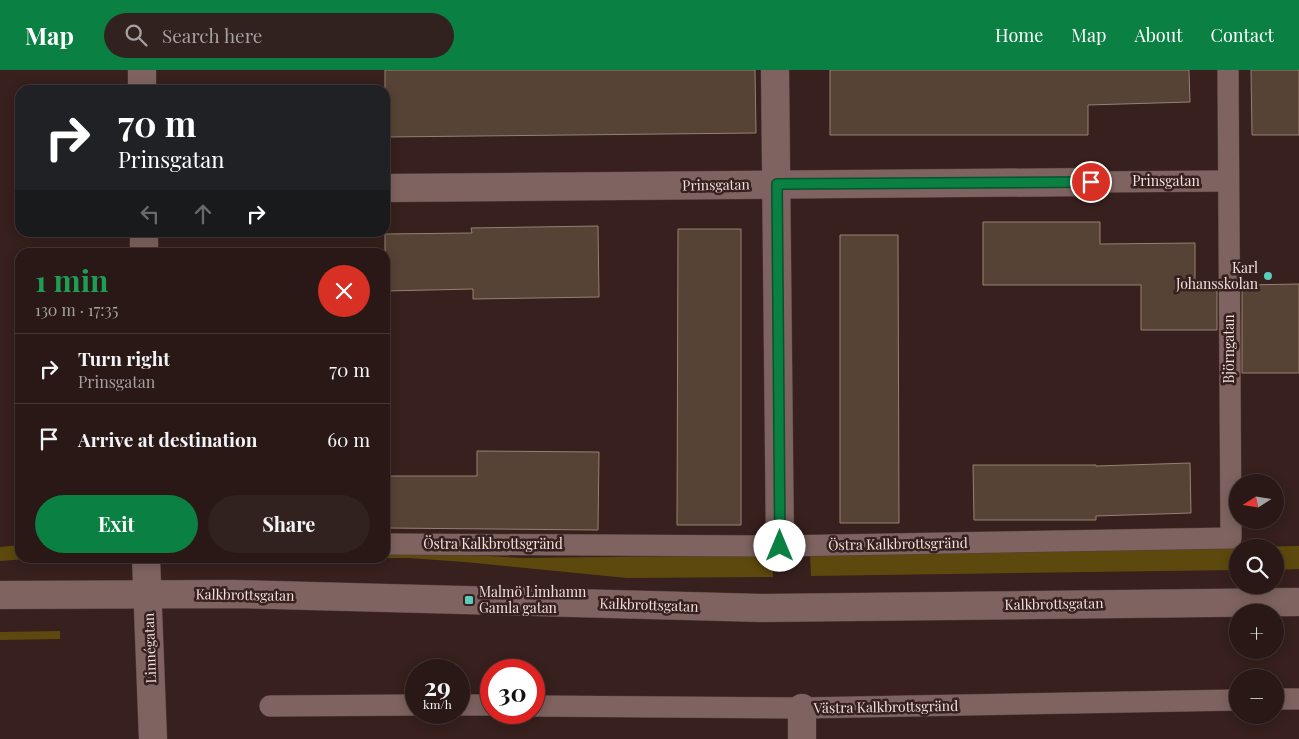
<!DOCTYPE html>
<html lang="en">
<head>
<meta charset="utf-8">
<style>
  body { margin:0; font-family:"Playfair Display",serif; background:#31211f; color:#f1f3f6; height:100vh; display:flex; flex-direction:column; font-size:19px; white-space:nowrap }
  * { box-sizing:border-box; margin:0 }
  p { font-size:16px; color:#a5a0a1 }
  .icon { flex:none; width:28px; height:28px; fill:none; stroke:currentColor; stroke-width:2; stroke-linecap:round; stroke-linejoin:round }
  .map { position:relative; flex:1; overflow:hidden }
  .details { position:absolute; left:15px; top:178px; width:375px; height:315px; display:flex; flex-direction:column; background:#291816; border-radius:15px; box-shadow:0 2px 12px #0003,0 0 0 1px #453735 }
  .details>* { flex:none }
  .guide { position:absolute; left:15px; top:15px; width:375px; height:152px; border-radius:15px; box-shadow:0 2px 12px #0003,0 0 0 1px #453735; background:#202124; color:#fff; overflow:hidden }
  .needle { width:32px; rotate:258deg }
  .buttons { position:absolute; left:1229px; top:404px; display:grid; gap:10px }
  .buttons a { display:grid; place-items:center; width:55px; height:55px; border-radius:50%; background:#291816; box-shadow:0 2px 12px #0003,0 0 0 1px #453735; font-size:25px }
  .speed { position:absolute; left:405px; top:589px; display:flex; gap:10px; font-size:25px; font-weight:700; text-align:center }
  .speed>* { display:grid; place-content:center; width:65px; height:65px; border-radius:50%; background:#291816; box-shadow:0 2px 12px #0003,0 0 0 1px #453735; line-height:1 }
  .speed small { font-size:12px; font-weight:400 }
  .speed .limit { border:8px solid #d22; background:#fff; color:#111 }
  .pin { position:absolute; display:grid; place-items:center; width:42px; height:42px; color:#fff; margin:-21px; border:2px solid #fff; border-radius:50%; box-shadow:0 1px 5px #0007 }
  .me { position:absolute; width:55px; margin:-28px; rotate:0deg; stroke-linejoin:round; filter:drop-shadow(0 0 4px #0008) }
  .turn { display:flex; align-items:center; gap:18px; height:105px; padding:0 20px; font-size:22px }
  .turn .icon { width:65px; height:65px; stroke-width:2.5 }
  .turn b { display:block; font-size:35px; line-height:42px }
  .lanes { display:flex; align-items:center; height:48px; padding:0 20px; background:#0003; justify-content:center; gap:25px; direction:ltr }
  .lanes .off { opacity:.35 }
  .round { display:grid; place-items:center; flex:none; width:52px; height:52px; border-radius:26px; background:#31211f }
  .head { display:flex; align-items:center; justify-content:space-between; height:85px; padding:0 20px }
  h1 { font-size:30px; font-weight:700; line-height:38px; color:#1e9e55 }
  .action { display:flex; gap:10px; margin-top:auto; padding:10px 20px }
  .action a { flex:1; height:58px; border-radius:30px; background:#0b8043; color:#fff; font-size:20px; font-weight:700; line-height:58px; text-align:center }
  .action a+a { background:#31211f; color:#f1f3f6 }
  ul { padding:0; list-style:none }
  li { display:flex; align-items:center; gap:15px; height:70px; padding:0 20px; border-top:1px solid #453735 }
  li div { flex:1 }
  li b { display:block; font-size:19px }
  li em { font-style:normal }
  header { display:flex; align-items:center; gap:30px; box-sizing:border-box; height:70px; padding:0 25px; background:#0b8043; color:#fff }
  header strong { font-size:24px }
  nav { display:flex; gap:28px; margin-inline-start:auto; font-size:18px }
  .search { width:350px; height:45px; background:#31211f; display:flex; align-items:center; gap:12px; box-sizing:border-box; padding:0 18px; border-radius:28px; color:#a5a0a1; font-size:19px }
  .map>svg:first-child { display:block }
  .green { fill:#5d490d }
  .building { fill:#574335; stroke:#968071 }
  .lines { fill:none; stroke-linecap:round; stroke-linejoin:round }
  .pedestrian-casing { stroke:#503d3b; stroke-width:22 }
  .minor-casing { stroke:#503d3b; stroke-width:29 }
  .tertiary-casing { stroke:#503d3b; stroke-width:29 }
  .secondary-casing { stroke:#503d3b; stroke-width:29 }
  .pedestrian { stroke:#7e6360; stroke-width:21 }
  .minor { stroke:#7e6360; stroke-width:28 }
  .tertiary { stroke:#7e6360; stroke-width:28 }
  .secondary { stroke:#7e6360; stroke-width:28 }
  .route-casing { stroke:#07532c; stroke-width:12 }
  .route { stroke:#0b8043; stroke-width:9 }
  .poi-dot { fill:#5acebe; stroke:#37201e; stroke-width:2 }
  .labels { text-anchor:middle; stroke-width:5; stroke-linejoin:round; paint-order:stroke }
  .street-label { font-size:14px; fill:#f0e0de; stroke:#37201e }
  .poi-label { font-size:14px; fill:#f0e0de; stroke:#37201e; text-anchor:end }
</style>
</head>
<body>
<header>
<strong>Map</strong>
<div class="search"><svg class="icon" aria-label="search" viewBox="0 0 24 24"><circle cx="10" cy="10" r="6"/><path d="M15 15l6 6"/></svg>Search here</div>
<nav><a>Home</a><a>Map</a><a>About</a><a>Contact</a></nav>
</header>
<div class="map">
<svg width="1299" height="669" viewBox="0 0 1299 669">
  <rect width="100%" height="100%" fill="#37201e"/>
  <g class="green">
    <path d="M20,475V488H38L0,491V477Z"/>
    <path d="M1299,476V499L1275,500V478H1238L1237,500L811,506L810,484Z"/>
    <path d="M385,480L522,488L772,485L773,507L627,508L465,492L408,488L237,489V488H385Z"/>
    <path d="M60,561V569L0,570V562Z"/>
  </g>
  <g class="building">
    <path d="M385,0H755L756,63L385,67Z"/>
    <path d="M830,0H1189L1190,32L1088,35V65H830Z"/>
    <path d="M1251,0H1299V65H1252Z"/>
    <path d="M983,152H1100V174L1195,173V215H1217V260H1141V215H983Z"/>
    <path d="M598,156L599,227L473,229V219L385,221V164L472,163L471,158Z"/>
    <path d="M678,159H741V455H677Z"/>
    <path d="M840,165H898L899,453H840Z"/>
    <path d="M1299,214V303H1242V215Z"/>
    <path d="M477,381L599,382L598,460L385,458V406H477Z"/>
    <path d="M1190,393L1191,443L1096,446V450H974L973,395H1096V396Z"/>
  </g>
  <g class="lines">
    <g class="pedestrian-casing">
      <g id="pedestrian">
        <path d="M1091,112L1228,111"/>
        <path d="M385,474L780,476L1231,468L1228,0"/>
        <path d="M1275,629H1299"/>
        <path d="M459,635H491"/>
        <path d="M270,636L416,635"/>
        <path d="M534,636L802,638L1238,630"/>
      </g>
    </g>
    <g class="minor-casing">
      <g id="minor">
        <path d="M775,0L780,476"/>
        <path d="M385,118L1091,112"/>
        <path d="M802,638V669"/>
      </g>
    </g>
    <g class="tertiary-casing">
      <g id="tertiary">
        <path d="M142,0V20"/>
        <path d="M144,182V162"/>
        <path d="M146,488L153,669"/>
      </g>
    </g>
    <g class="secondary-casing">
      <path id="secondary" d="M0,525L234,524L762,538L1299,532"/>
    </g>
    <use href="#pedestrian" class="pedestrian"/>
    <use href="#minor" class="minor"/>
    <use href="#tertiary" class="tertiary"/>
    <use href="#secondary" class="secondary"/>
  </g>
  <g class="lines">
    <g class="route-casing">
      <path id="route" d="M780,476L777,114L1091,112"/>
    </g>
    <use href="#route" class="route"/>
  </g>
  <g class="poi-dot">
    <circle cx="1268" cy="206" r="5"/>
    <rect x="464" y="525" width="10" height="10" rx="2.5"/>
  </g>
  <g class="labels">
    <g class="street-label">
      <text x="1166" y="116">Prinsgatan</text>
      <text transform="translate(716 115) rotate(-1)" y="5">Prinsgatan</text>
      <text transform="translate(1229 279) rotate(-90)" y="5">Björngatan</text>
      <text x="493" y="479">Östra Kalkbrottsgränd</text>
      <text transform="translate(898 474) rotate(-1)" y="5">Östra Kalkbrottsgränd</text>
      <text transform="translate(245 525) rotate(1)" y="5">Kalkbrottsgatan</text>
      <text transform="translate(1054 534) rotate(-1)" y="5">Kalkbrottsgatan</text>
      <text transform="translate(649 535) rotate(2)" y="5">Kalkbrottsgatan</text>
      <text transform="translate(150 578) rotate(-92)" y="5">Linnégatan</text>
      <text transform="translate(886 637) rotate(-1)" y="5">Västra Kalkbrottsgränd</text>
    </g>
    <g class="poi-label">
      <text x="1258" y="203">Karl<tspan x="1258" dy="16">Johansskolan</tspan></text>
      <text x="479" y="527" text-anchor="start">Malmö Limhamn<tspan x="479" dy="16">Gamla gatan</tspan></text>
    </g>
  </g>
</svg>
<div class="buttons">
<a><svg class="needle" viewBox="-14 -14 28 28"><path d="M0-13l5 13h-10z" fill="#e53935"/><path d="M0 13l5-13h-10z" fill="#a5a0a1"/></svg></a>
<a><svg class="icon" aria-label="search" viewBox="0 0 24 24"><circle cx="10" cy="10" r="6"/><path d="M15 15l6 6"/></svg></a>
<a>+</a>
<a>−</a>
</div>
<div class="speed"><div>29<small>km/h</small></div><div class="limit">30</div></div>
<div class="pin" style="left:1091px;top:112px;background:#d93025"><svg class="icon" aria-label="arrive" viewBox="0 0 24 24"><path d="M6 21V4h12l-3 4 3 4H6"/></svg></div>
<svg class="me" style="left:780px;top:476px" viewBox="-20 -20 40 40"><circle r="19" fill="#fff"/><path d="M0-13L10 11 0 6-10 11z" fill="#0b8043"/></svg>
<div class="guide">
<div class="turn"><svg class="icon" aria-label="right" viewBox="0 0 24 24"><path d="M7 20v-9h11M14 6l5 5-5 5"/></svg><div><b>70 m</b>Prinsgatan</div></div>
<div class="lanes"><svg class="icon off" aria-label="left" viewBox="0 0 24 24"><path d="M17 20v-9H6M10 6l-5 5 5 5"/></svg><svg class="icon off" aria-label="ahead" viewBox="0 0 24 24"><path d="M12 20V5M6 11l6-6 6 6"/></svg><svg class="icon" aria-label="right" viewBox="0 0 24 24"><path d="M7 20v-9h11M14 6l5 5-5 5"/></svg></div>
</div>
<section class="details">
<div class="head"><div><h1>1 min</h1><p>130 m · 17:35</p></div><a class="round" style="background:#d93025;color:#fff"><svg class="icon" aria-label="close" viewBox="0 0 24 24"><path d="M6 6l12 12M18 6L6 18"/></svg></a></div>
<ul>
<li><svg class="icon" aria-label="right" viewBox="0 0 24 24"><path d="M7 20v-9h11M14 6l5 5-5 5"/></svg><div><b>Turn right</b><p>Prinsgatan</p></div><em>70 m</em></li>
<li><svg class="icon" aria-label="arrive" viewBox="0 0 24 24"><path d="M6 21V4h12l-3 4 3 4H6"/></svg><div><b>Arrive at destination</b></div><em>60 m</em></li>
</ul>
<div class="action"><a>Exit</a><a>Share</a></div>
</section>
</div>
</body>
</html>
